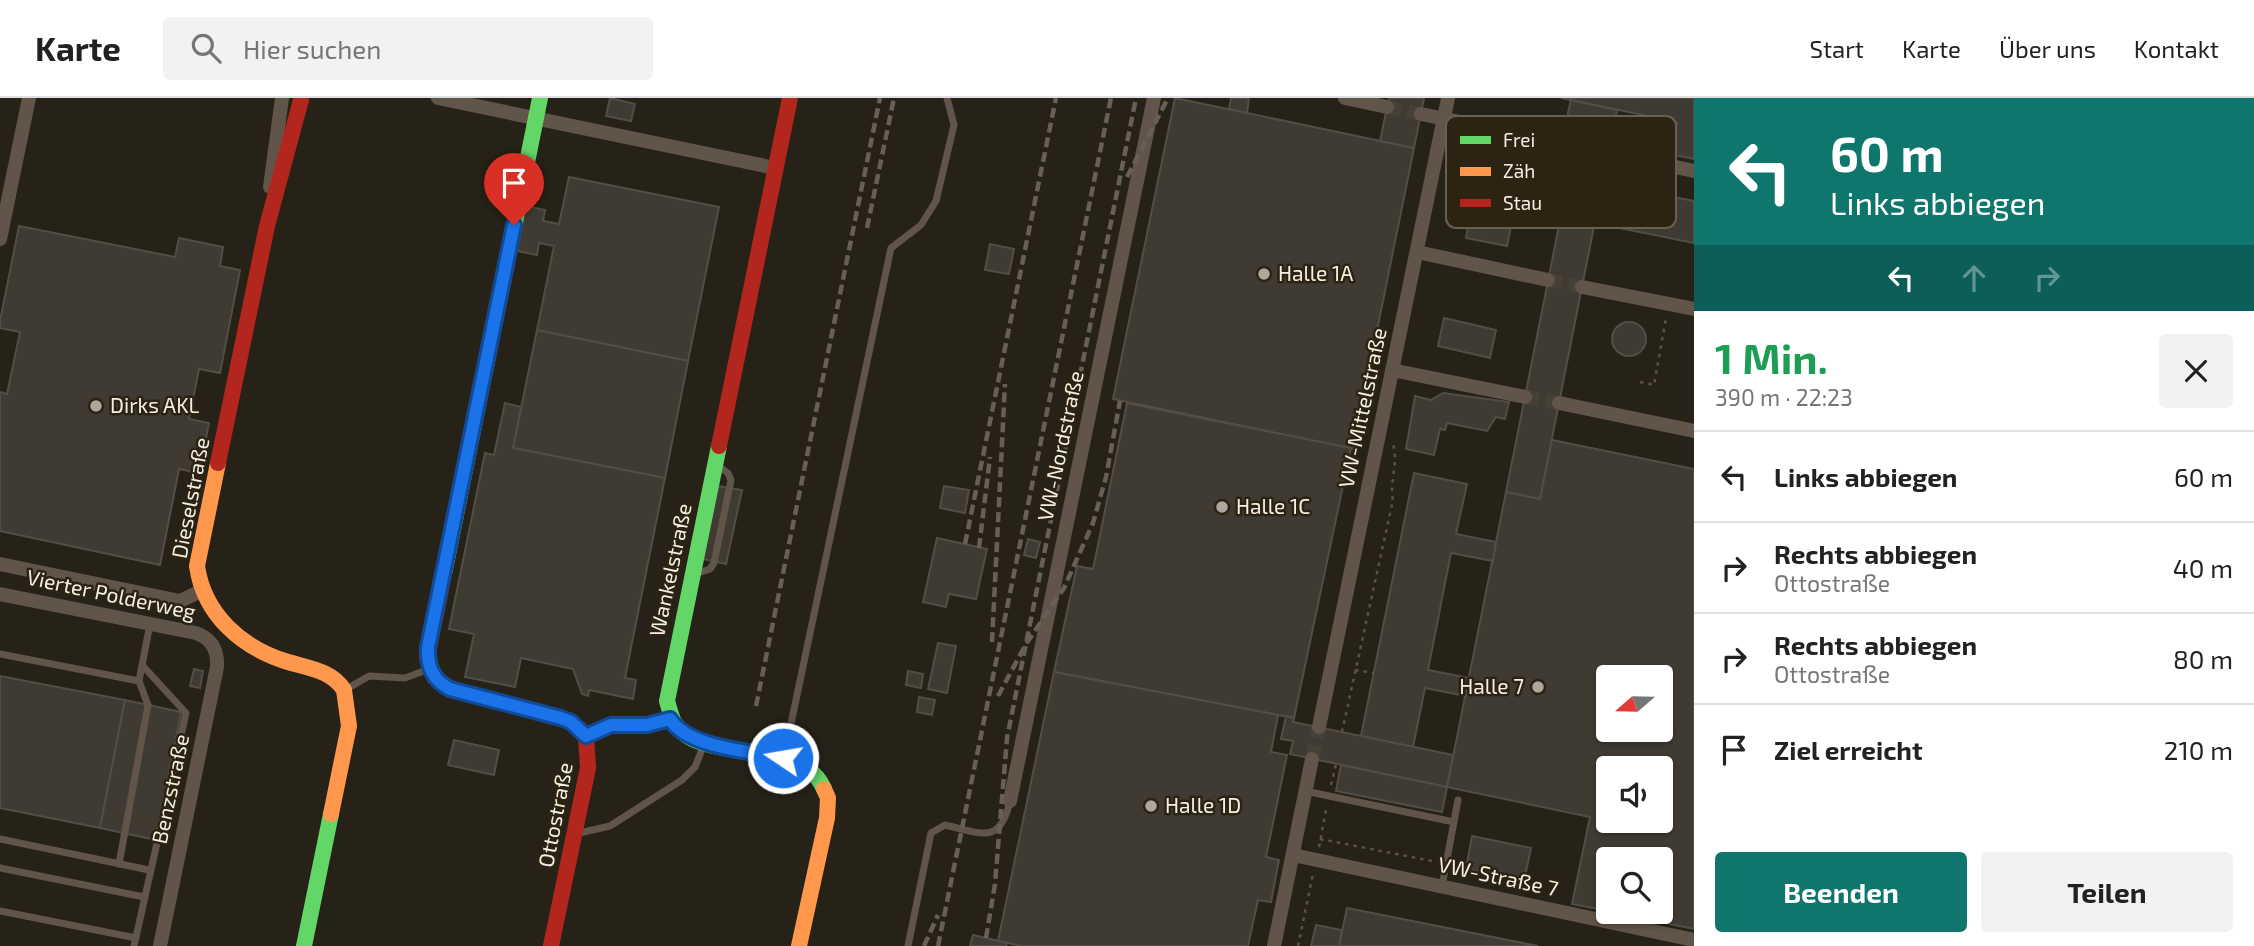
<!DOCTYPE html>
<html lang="de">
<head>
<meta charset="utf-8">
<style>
  body { margin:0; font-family:"Exo 2",sans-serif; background:#f2f2f2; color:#222; height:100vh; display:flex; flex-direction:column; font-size:26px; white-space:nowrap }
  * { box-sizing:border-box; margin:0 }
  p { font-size:23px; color:#767676 }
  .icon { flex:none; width:38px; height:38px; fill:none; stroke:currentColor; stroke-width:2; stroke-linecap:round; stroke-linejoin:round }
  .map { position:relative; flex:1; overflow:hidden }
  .side { display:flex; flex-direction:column; background:#fff; width:560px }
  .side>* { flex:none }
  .hud { background:#0f766e; color:#fff; overflow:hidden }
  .needle { width:46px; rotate:250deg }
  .controls { position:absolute; left:1596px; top:567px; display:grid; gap:14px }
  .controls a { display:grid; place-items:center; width:77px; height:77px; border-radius:7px; background:#fff; box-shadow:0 2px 5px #0004; font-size:35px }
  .pin { position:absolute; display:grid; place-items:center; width:60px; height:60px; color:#fff; margin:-72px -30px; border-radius:50% 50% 50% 0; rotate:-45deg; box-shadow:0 0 7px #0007 }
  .pin .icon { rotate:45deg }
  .me { position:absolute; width:77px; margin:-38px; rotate:282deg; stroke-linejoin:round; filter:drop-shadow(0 0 5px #0008) }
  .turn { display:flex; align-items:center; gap:24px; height:147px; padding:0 21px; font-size:32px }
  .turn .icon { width:91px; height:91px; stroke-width:2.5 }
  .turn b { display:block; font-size:49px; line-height:60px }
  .lanes { display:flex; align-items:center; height:66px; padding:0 21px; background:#0003; justify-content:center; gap:35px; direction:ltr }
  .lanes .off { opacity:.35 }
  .round { display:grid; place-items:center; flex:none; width:74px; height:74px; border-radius:7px; background:#f2f2f2 }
  .headline { display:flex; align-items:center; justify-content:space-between; height:119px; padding:0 21px }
  h1 { font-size:42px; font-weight:700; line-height:52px; color:#1e9e55 }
  .action { display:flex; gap:14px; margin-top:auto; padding:14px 21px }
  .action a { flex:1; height:80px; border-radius:7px; background:#0f766e; color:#fff; font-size:28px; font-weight:700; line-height:80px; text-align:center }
  .action a+a { background:#f2f2f2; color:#222 }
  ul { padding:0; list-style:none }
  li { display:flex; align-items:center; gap:21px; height:91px; padding:0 21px; border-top:2px solid #e0e0e0 }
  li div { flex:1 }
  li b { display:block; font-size:26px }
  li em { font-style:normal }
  header { display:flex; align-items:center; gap:42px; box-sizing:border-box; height:98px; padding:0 35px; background:#fff; border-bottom:2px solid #e0e0e0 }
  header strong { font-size:33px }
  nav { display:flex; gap:38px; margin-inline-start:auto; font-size:24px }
  .search { width:490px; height:63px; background:#f2f2f2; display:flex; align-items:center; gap:18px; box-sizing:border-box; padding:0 24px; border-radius:7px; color:#767676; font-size:26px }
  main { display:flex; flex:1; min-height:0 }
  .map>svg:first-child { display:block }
  .building { fill:#3f3a32; stroke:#534e45; stroke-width:2; fill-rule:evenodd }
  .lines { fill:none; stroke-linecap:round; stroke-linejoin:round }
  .street-tunnel { stroke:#464136; stroke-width:14; stroke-dasharray:14 7; stroke-linecap:butt }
  .path { stroke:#5b5249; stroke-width:2.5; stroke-dasharray:3.5 5; stroke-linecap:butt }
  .lane { stroke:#615449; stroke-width:7 }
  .street { stroke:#615449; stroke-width:14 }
  .fast { stroke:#63d668; stroke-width:16 }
  .slow { stroke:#ff974d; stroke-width:16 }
  .jam { stroke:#b3261e; stroke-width:16 }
  .rail { stroke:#686057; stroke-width:4.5; stroke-dasharray:10 5; stroke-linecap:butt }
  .route-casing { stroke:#114b97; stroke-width:18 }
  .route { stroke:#1a73e8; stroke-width:12 }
  .poi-dot { fill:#ada79c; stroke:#2d2312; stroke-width:2.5 }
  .labels { text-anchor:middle; stroke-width:5; stroke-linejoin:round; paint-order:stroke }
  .poi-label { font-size:21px; fill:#f5eee3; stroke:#2d2312; text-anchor:start }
  .street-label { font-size:21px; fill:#f5eee3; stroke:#2d2312 }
  .key { fill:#2d2312; stroke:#696051; stroke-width:2 }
  .key-label { font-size:19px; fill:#f5eee3 }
</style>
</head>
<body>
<header>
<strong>Karte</strong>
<div class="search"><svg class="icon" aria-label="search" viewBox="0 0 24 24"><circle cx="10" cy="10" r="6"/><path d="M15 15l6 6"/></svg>Hier suchen</div>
<nav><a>Start</a><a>Karte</a><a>Über uns</a><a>Kontakt</a></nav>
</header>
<main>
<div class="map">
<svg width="1694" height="848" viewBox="0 0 1694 848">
  <rect width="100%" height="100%" fill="#272218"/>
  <g class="building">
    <path d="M610,0L635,6L631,23L606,18Z"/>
    <path d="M1175,0L1414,50L1353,351L1113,301Z"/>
    <path d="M1231,0H1249L1247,15L1229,11Z"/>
    <path d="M1389,0H1424L1414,50L1380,43Z"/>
    <path d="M1561,0H1694V61L1669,56L1677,24Z"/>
    <path d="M1571,2L1617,12L1540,401L1506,394L1580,22L1567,19Z"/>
    <path d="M1482,61L1694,103V145L1515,109L1507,148L1466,140Z"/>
    <path d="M569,79L719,109L688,263L537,232L554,148L539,145L537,157L517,153L526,108L545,112L543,123L559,126Z"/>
    <path d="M19,128L175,159L179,140L223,149L220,168L240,172L220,275L199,271L189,321L209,325L199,375L179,371L160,467L0,433V294L7,296L20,234L0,230V223Z"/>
    <path d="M990,146L1014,151L1009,176L985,172Z"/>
    <path d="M1444,220L1496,232L1490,260L1438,248Z"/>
    <circle cx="1629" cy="241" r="17"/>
    <path d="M537,232L688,263L665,380L513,350Z"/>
    <path d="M1443,295L1509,304L1505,321L1496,319L1487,333L1447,325L1445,332L1440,331L1434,357L1406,351L1415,298L1431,302Z"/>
    <path d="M505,305L521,309L513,350L665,380L625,580L636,582L633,601L589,592L588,598L582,596L573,571L521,560L515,589L465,579L474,536L449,531L485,355L494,357Z"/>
    <path d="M1127,305L1351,350L1294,620L1054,574L1077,468L1093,471Z"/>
    <path d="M1552,342L1694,371V831L1611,814H1661V761H1608V813L1572,806L1590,719L1447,689L1506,394L1540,401ZM1608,579H1661V632H1608ZM1608,670H1661V723H1608Z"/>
    <path d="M1414,375L1467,386L1456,436L1496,444L1493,463L1451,455L1428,572L1469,580L1466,598L1425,590L1413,649L1361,638Z"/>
    <path d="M718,388L742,392L726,466L703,461Z"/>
    <path d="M944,388L969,392L965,415L940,410Z"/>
    <path d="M937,440L987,451L976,501L949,496L946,509L923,504Z"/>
    <path d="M1028,441L1040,444L1036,460L1024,457Z"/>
    <path d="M938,545L956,548L947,595L928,591Z"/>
    <path d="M194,571L203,573L200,590L190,588Z"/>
    <path d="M908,573L923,576L921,590L906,587Z"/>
    <path d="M1054,574L1278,617L1271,654L1287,657L1266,759L1279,762L1271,804L1258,802L1248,848H1021L998,843Z"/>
    <path d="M0,578L125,602L100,730L0,710Z"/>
    <path d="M919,599L935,602L932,617L917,614Z"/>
    <path d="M125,602L181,614L156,742L100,730Z"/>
    <path d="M1286,618L1294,620L1293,624L1453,657L1447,689L1290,656L1293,643L1281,641Z"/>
    <path d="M454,642L499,652L494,677L448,667Z"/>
    <path d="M1341,667L1447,689L1442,714L1336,693Z"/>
    <path d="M1472,738L1531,750L1524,783L1466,771Z"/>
    <path d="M1347,810L1538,848H1339Z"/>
    <path d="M1316,827L1342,832L1339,848H1311Z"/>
    <path d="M973,837L1007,845L1006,848H970Z"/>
  </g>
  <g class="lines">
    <g class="street-tunnel">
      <path d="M1387,9L1421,16"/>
      <path d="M1575,48L1609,55"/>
      <path d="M1548,182L1582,189"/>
      <path d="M1525,299L1559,305"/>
      <path d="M1312,661L1319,629"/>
    </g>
    <g class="path">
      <path d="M1640,284L1654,287L1666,220"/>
      <path d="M1355,572L1374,575"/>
      <path d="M1342,634L1393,402C1389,382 1400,363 1392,344"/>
      <path d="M1331,687L1336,666"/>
      <path d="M1320,741L1437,764"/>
      <path d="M1319,749L1327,707"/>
      <path d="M1298,848L1313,776"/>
    </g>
    <g class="lane">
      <path d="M695,476L710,471L714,465L731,382L728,375L718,368"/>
      <path d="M0,556L139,583L150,526"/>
      <path d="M345,592L369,578L405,580L429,571"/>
      <path d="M586,638L611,627H647L670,620"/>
      <path d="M784,659L891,150L921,127L936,103L954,27L947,0"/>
      <path d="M1305,693L1454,724"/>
      <path d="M575,736L610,728L682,682L695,669L705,644"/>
      <path d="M0,741L149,772"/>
      <path d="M119,766L148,607L139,583"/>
      <path d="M0,770L144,799"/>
      <path d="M1442,788L1458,702"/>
      <path d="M0,813L136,840"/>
      <path d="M134,848L186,615L142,567"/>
      <path d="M908,848L931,735L945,727C981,735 1000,748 1010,703"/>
    </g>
    <g class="street">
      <path d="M438,0L775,70"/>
      <path d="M1345,0L1387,9"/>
      <path d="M1421,16L1575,48"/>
      <path d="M1609,55L1694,73"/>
      <path d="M270,89L282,0"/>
      <path d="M0,141L29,0"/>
      <path d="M1417,154L1548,182"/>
      <path d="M1582,189L1694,211"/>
      <path d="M1392,272L1525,299"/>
      <path d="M1559,305L1694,333"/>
      <path d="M0,466L180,503L201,493"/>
      <path d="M0,496L196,535C212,541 218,552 217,569L160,848"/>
      <path d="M1319,629L1448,0"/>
      <path d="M1010,703L1154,0"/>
      <path d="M1293,757L1694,842"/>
      <path d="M1274,848L1312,661"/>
    </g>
    <g class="fast">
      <path d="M719,348L667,603C669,610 671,618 674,624C699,669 800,635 824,691"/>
      <path d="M444,476L540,0"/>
      <path d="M304,848L331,716"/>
    </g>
    <g class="slow">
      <path d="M218,365L197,468C204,517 242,550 288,564C309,570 332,573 344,592L349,628L331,716"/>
      <path d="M799,848L827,720L828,700L824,691"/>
    </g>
    <g class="jam">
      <path d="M719,348L790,0"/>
      <path d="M218,365L267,128L301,2"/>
      <path d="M444,476L427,560L434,579L450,591L561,620L571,624L586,638L588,670L551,848"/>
    </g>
    <g class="rail">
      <path d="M1127,79L1168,0"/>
      <path d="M867,130L894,0"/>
      <path d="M965,446L1056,0"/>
      <path d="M979,450L990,359"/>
      <path d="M992,544L1005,286"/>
      <path d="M998,598L1026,546L1064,490L1093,425L1106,379L1120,303"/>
      <path d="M756,608L880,0"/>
      <path d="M986,840L995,786L1007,640L1136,0"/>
      <path d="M924,848L938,817"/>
      <path d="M938,848L1111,0"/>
    </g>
  </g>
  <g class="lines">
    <g class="route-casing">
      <path id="route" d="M514,127L428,549C427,569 433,582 450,591L561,620L571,624L586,638L611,627H647L670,621C688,650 750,653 783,660"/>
    </g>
    <use href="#route" class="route"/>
  </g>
  <g class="poi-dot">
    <circle cx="1264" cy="176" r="7"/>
    <circle cx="96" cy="308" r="7"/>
    <circle cx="1222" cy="409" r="7"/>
    <circle cx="1538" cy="589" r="7"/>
    <circle cx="1151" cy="708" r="7"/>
  </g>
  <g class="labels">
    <g class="poi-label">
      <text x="1278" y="183">Halle 1A</text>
      <text x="110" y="315">Dirks AKL</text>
      <text x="1236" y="416">Halle 1C</text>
      <text x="1524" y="596" text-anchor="end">Halle 7</text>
      <text x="1165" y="715">Halle 1D</text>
    </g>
    <g class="street-label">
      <text transform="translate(1363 310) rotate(-78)" y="7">VW-Mittelstraße</text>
      <text transform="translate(1061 348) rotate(-78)" y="7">VW-Nordstraße</text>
      <text transform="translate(191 400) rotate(-79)" y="7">Dieselstraße</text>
      <text transform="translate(671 472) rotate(-78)" y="7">Wankelstraße</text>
      <text transform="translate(111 497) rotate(12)" y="7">Vierter Polderweg</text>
      <text transform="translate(171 691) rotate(-78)" y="7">Benzstraße</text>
      <text transform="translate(556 717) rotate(-79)" y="7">Ottostraße</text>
      <text transform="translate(1498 779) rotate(12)" y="7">VW-Straße 7</text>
    </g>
  </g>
  <rect x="1446" y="18" width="230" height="112" rx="10" class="key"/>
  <rect x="1460" y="38" width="31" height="8" fill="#63d668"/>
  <rect x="1460" y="69" width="31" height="9" fill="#ff974d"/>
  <rect x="1460" y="101" width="31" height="8" fill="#b3261e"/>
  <g class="key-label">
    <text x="1503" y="49">Frei</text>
    <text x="1503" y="80">Zäh</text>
    <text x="1503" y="112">Stau</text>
  </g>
</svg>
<div class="controls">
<a><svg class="needle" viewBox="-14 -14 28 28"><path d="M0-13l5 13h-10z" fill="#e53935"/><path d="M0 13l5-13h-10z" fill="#767676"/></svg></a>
<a><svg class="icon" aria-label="sound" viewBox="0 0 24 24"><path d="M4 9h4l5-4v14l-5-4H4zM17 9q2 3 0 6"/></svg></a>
<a><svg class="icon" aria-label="search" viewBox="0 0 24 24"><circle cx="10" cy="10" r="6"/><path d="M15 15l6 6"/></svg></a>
</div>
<div class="pin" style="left:514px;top:127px;background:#d93025"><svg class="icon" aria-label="arrive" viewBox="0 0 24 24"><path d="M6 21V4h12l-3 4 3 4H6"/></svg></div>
<svg class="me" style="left:783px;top:660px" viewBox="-20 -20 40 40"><circle r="17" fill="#1a73e8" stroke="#fff" stroke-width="3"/><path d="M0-11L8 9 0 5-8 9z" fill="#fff"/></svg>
</div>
<section class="side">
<div class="hud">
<div class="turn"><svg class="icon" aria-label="left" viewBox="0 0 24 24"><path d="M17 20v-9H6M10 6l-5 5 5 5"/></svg><div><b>60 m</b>Links abbiegen</div></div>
<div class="lanes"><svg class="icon" aria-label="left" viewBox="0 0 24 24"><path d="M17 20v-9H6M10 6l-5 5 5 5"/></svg><svg class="icon off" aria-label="ahead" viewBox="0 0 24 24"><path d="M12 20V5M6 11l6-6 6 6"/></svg><svg class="icon off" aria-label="right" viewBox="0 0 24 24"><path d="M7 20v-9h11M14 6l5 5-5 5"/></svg></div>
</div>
<div class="headline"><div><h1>1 Min.</h1><p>390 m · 22:23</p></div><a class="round"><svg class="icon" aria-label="close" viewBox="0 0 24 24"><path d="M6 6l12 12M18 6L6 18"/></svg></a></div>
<ul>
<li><svg class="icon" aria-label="left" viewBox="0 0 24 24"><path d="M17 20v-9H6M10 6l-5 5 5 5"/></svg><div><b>Links abbiegen</b></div><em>60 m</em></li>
<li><svg class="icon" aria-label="right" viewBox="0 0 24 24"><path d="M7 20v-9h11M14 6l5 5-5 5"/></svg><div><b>Rechts abbiegen</b><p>Ottostraße</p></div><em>40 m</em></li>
<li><svg class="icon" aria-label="right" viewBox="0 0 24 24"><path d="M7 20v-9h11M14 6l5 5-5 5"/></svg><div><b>Rechts abbiegen</b><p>Ottostraße</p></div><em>80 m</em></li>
<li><svg class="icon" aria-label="arrive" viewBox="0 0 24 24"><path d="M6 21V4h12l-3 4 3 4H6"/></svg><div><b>Ziel erreicht</b></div><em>210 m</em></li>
</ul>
<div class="action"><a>Beenden</a><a>Teilen</a></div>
</section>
</main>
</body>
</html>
